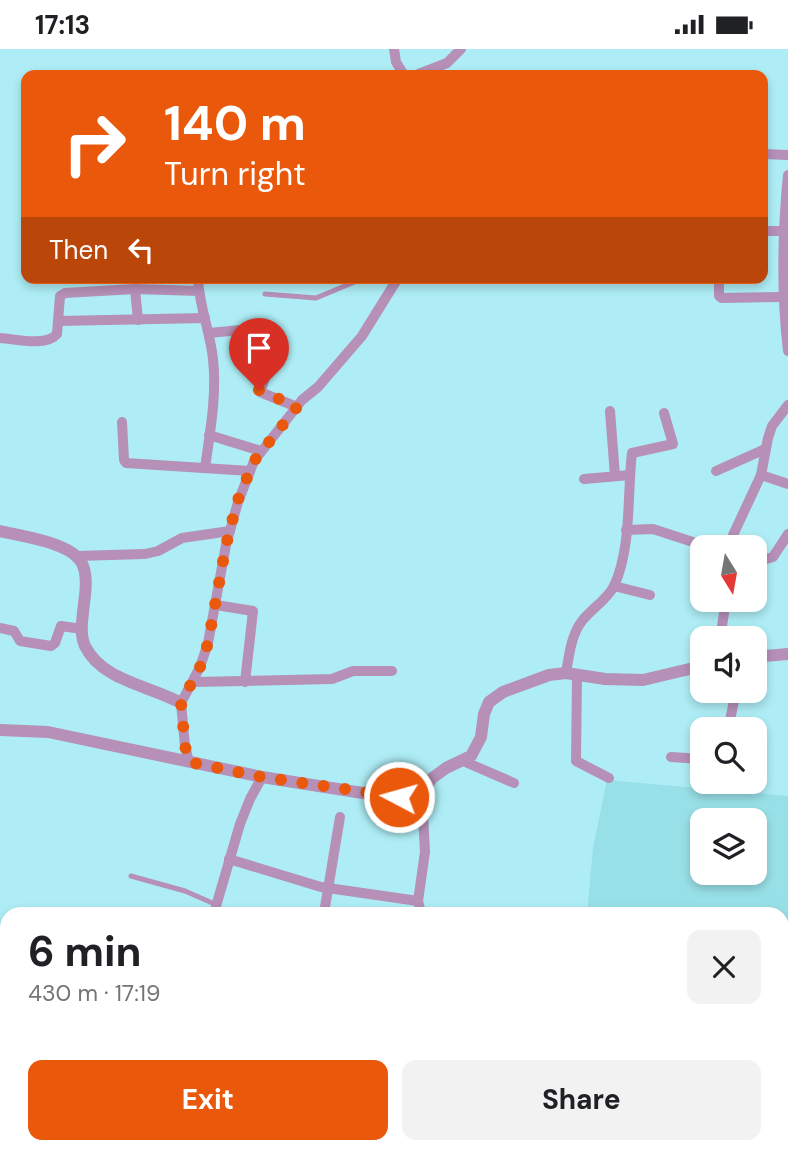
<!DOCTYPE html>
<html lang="en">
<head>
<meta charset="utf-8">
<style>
  body { margin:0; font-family:"DM Sans",sans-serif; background:#f2f2f2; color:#202124; height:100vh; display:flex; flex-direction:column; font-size:26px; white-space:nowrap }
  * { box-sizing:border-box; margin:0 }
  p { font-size:23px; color:#757577 }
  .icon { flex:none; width:38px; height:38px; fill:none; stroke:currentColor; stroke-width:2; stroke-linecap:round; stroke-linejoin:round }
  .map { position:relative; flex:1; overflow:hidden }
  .panel { position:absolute; left:0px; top:858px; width:789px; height:247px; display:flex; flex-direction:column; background:#fff; border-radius:21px 21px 0 0; box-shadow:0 4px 10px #0003 }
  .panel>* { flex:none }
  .banner { position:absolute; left:21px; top:21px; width:747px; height:214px; border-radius:14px; box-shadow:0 4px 10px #0003; background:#ea580c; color:#fff; overflow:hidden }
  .needle { width:46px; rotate:169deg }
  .controls { position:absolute; left:690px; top:486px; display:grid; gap:14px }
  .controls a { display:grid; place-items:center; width:77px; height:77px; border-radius:14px; background:#fff; box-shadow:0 4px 10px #0003; font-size:35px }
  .pin { position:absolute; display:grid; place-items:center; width:60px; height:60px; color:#fff; margin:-72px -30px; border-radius:50% 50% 50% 0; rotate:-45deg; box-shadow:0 0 7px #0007 }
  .pin .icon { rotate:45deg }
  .me { position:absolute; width:77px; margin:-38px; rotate:276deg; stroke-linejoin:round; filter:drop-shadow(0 0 5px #0008) }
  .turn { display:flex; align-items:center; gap:24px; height:147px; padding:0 28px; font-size:32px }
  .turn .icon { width:91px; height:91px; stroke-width:2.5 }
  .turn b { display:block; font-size:49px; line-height:60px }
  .then { display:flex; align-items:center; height:66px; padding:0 28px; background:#0003; gap:14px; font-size:26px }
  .round { display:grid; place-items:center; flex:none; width:74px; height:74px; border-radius:14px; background:#f2f2f2 }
  .headline { display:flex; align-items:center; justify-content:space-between; height:119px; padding:0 28px }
  h1 { font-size:42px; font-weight:700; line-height:52px }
  .cta { display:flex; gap:14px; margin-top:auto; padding:14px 28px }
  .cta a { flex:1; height:80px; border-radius:14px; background:#ea580c; color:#fff; font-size:28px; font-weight:700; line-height:80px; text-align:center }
  .cta a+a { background:#f2f2f2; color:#202124 }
  .status { display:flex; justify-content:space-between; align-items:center; height:49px; padding:0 35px; background:#fff; direction:ltr }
  .status svg { height:19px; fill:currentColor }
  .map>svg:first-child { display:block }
  .built { fill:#98e0e7; fill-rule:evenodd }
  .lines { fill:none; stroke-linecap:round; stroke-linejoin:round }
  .service { stroke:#b690b7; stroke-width:5 }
  .minor { stroke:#b690b7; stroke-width:10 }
  .tertiary { stroke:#b690b7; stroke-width:12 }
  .route { stroke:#ea580c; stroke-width:12; stroke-dasharray:0 21.6 }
</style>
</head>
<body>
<div class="status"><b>17:13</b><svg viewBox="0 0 49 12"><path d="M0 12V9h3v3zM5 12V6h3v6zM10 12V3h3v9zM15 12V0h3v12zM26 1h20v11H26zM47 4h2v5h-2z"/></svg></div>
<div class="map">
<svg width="788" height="1104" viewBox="0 0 788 1104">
  <rect width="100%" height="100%" fill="#aeedf5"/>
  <path class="built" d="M607,731L788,747V904H782V864H587L593,799ZM702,772H754V824H702Z"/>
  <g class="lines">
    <g class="service">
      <path d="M265,245L316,249L364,229"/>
      <path d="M131,827L185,842L217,856"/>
    </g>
    <g class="minor">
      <path d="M394,0L396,13L404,26"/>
      <path d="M416,26L447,14L461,0"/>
      <path d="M763,105L788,106"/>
      <path d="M788,126C782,187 781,242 788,302"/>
      <path d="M763,182H782"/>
      <path d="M198,229C199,257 210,282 213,310C217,346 210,383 205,419"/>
      <path d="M719,229V247L722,249L782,248"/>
      <path d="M135,240L138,271"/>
      <path d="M58,272L205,269"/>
      <path d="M209,284L262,279"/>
      <path d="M0,289C16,290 46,298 57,285L60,247L65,244L135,240L199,242"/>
      <path d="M268,320L260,343L297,358"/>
      <path d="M610,362L615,427"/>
      <path d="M122,373L124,411L126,414L250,422"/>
      <path d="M209,386L261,402"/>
      <path d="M716,422L765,400"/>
      <path d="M761,426L788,435"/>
      <path d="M584,430L630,426"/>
      <path d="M626,481L653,480L696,494L723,499"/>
      <path d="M727,499L761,426L768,389L772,377L788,356"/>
      <path d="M76,507L145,505L158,502L182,489L230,482"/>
      <path d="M754,507L766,510L773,508L788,485"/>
      <path d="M614,537L650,546"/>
      <path d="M216,556L253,562L245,633"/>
      <path d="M0,579L14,582L20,592L51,597L55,594L61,577L82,580"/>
      <path d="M720,590L726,551"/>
      <path d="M566,624C569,607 571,586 582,572C591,560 607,551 614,537C632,498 627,445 632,404L673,395L664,364"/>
      <path d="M577,625L576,712L609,729"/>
      <path d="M193,633L332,630L353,622H392"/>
      <path d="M728,681L736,642"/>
      <path d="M671,708L702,710"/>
      <path d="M463,712L514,734"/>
      <path d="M189,713L185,697L181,654L200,618L208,594L226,496L238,453L254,412L302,351L318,338L362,287L398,229"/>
      <path d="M229,810L321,838L418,852"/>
      <path d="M214,864L240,775L250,750L262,728"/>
      <path d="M324,864L340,768"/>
      <path d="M421,864L418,852L425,803L422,746"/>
      <path d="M782,923H788"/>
      <path d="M782,957L788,958"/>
      <path d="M0,994H7"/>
      <path d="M782,996H788"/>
      <path d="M0,1039H7"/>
      <path d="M782,1080L788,1048"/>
      <path d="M782,1095H788"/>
      <path d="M187,1097L198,1104"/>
      <path d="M11,1104H37"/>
      <path d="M113,1104L118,1097"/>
      <path d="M432,1104L435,1097"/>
      <path d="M524,1104L525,1097"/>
      <path d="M699,1104L700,1097"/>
    </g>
    <g class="tertiary">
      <path d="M0,482C22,487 66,493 80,511C88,522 86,542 84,554C83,567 79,584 85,597C102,632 151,637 181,654"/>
      <path d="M754,608L788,605"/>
      <path d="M0,681L48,683L262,728L369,745L399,748L422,746L431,730L446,719L471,707L481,688L484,665L489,653L503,643L549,626L566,624L605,630L643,631L702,617"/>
    </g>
  </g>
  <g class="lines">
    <path class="route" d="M259,341L297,358L254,412L237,453L226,496L208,594L200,618L181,654L185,697L189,713L262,728L399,748"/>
  </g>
</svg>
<div class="controls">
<a><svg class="needle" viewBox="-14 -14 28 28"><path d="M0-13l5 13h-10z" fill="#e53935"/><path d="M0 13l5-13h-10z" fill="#757577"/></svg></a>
<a><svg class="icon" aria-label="sound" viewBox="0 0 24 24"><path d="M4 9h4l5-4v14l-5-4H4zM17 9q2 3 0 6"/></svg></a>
<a><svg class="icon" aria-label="search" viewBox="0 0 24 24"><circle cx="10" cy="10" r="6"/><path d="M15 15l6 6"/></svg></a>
<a><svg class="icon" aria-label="layers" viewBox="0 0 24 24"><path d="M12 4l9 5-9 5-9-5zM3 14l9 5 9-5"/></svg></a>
</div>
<div class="pin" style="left:259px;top:341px;background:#d93025"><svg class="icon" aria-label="arrive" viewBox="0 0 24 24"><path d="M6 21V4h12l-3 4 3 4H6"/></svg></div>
<svg class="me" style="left:399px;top:748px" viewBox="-20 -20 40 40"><circle r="17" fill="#ea580c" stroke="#fff" stroke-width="3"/><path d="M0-11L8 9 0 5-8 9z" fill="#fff"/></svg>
<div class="banner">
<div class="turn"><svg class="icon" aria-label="right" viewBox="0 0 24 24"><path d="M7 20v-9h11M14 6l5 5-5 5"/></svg><div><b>140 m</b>Turn right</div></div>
<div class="then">Then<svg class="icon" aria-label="left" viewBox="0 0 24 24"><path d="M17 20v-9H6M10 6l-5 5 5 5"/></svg></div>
</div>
<section class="panel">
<div class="headline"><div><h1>6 min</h1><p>430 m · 17:19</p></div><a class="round"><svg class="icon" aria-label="close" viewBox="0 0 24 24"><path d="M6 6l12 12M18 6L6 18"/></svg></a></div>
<div class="cta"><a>Exit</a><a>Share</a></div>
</section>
</div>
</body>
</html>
